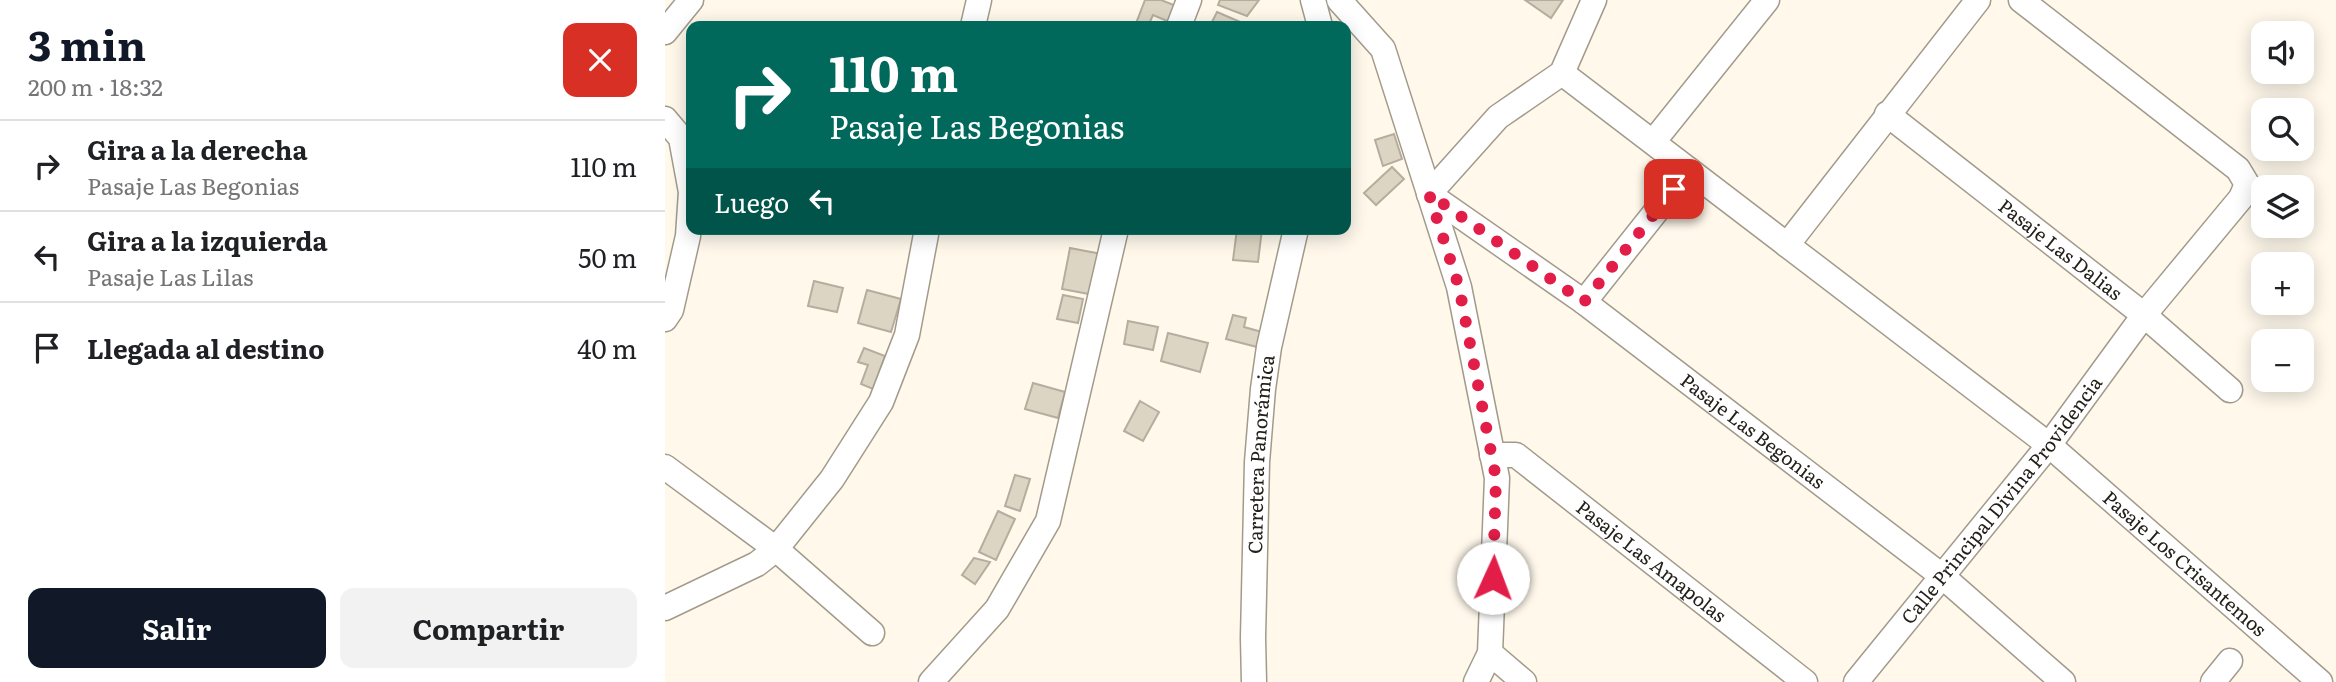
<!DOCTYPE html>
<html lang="es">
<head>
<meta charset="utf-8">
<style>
  body { margin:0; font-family:Literata,serif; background:#f2f2f2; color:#202124; height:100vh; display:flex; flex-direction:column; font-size:26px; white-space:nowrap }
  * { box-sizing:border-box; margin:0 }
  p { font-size:23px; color:#757577 }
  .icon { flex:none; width:38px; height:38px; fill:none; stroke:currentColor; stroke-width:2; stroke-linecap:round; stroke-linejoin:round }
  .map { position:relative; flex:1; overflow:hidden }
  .sheet { display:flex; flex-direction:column; background:#fff; width:665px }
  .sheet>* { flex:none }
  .banner { position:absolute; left:21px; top:21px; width:665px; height:214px; border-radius:14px; box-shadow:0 4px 18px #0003; background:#00695c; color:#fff; overflow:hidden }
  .tools { position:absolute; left:1586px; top:21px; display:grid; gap:14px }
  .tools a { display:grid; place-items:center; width:63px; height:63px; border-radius:14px; background:#fff; box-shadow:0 4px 18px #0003; font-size:35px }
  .pin { position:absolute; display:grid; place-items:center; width:60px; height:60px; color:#fff; margin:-30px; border-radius:14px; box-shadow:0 4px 10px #0006 }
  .me { position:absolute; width:77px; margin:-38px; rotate:2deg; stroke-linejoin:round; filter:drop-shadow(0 0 5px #0008) }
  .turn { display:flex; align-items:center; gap:24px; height:147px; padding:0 28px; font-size:32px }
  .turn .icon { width:91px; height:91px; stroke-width:2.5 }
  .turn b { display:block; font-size:49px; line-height:60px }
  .then { display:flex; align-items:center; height:66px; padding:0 28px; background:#0003; gap:14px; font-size:26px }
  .round { display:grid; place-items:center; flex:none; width:74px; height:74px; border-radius:14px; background:#f2f2f2 }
  .head { display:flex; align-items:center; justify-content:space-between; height:119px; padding:0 28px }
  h1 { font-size:42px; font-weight:700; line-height:52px; color:#111827 }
  .cta { display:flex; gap:14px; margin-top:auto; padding:14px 28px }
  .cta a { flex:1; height:80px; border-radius:14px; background:#111827; color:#fff; font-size:28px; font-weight:700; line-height:80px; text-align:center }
  .cta a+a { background:#f2f2f2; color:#202124 }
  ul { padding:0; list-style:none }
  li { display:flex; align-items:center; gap:21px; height:91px; padding:0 28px; border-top:2px solid #e0e0e0 }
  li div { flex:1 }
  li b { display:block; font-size:26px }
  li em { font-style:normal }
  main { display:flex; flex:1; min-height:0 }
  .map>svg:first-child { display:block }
  .building { fill:#ddd5c4; stroke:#b5ad9d; stroke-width:2 }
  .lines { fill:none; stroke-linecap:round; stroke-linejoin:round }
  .minor-casing { stroke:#a29b8b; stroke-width:27 }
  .minor { stroke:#fff; stroke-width:24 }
  .route { stroke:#e11d48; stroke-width:12; stroke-dasharray:0 21.6 }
  .labels { text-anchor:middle; stroke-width:7; stroke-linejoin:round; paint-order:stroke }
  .street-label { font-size:19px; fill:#24211b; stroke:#fff }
</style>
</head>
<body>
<main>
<section class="sheet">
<div class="head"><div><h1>3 min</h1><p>200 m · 18:32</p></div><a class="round" style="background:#d93025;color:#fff"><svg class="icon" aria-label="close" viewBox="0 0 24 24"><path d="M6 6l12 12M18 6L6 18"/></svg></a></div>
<ul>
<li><svg class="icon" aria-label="right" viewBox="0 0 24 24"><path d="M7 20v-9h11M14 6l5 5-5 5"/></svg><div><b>Gira a la derecha</b><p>Pasaje Las Begonias</p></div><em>110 m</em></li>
<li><svg class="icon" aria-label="left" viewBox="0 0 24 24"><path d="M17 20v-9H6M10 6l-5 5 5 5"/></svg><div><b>Gira a la izquierda</b><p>Pasaje Las Lilas</p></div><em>50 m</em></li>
<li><svg class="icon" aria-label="arrive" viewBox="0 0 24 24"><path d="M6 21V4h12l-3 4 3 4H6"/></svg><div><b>Llegada al destino</b></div><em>40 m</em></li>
</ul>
<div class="cta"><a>Salir</a><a>Compartir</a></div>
</section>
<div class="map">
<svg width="1671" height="682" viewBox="0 0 1671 682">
  <rect width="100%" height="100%" fill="#fff8eb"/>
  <g class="building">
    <path d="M480,0H496L514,7L507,23L488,15L483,26H470Z"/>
    <path d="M555,0H594L582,16L553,5Z"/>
    <path d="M860,0H898L886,18Z"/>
    <path d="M552,12L580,24L579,26H552L546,24Z"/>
    <path d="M729,134L737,159L718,166L710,140Z"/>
    <path d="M727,167L739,179L711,205L699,193Z"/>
    <path d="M572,229H597L593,262L568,260Z"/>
    <path d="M405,248L437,254L429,295L397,289Z"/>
    <path d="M149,281L178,288L172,312L143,306Z"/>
    <path d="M202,290L236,299L226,332L193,323Z"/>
    <path d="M398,295L418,299L413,323L392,319Z"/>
    <path d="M568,315L581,318L579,327L597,332L592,347L561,339Z"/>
    <path d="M463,321L493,327L488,350L459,344Z"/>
    <path d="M503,333L543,343L535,372L496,361Z"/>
    <path d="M199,348L220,356L208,389L196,384L203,365L193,362Z"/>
    <path d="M368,383L400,392L393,418L360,409Z"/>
    <path d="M475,401L494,412L478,441L459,431Z"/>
    <path d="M350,475L365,479L355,511L340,506Z"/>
    <path d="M333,511L350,519L331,560L314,552Z"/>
    <path d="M309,558L325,562L310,584L297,575Z"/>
  </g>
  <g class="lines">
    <g class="minor-casing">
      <g id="minor">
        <path d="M648,0L655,26"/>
        <path d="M674,0L718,49L794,287L832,478L825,653L811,682"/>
        <path id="s1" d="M929,0L897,73L833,117L764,194L919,302L1277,576L1398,682"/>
        <path d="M308,26L314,0"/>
        <path d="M514,26L524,0"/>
        <path d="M0,32L26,0"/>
        <path id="s2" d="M897,73L1384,445L1655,682"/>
        <path id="s3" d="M1222,114L1479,315L1565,390"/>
        <path d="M0,119L16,138L26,192L23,236L6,310L0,319"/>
        <path d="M988,142L1102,0"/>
        <path d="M1122,245L1313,0"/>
        <path d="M919,302L1024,170"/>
        <path id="s4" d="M827,455H851L1140,682"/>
        <path d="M0,467L111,549L207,633"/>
        <path d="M0,608L92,564L111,549L167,479L216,402L242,335L262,229"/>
        <path d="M825,653L859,682"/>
        <path d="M266,682L332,609L383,521L451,229"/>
        <path id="s5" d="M589,682L588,638L592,462L598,389L604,347L631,229"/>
        <path id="s6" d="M1191,682L1384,445L1479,315L1576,198L1582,184L1573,169L1356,0"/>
        <path d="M1548,682L1565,661"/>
      </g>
    </g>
    <use href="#minor" class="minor"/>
  </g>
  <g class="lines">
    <path class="route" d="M828,578L831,478L794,287L764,194L919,302L1009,189"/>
  </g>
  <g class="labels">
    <g class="street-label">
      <text dy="7" stroke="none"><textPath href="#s3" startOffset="220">Pasaje Las Dalias</textPath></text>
      <text dy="7" stroke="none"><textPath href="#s1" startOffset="662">Pasaje Las Begonias</textPath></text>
      <text dy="7" stroke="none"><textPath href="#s5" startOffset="228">Carretera Panorámica</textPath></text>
      <text dy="7" stroke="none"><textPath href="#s6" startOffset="233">Calle Principal Divina Providencia</textPath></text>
      <text dy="7" stroke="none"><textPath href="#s4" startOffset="196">Pasaje Las Amapolas</textPath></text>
      <text dy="7" stroke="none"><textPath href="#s2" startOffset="793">Pasaje Los Crisantemos</textPath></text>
    </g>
  </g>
</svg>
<div class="tools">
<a><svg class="icon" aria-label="sound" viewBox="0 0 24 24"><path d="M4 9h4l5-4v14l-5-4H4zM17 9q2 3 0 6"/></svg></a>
<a><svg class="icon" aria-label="search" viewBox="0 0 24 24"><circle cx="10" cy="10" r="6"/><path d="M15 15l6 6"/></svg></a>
<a><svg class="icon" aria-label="layers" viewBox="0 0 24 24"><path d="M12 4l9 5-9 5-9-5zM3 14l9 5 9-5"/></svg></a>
<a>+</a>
<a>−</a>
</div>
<div class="pin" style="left:1009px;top:189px;background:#d93025"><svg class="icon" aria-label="arrive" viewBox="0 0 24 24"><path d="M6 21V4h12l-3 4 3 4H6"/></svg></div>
<svg class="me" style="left:828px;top:578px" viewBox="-20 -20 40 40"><circle r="19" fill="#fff"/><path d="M0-13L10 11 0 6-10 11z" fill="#e11d48"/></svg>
<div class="banner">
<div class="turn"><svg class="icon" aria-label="right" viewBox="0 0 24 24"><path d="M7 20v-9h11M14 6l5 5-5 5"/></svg><div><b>110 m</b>Pasaje Las Begonias</div></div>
<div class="then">Luego<svg class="icon" aria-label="left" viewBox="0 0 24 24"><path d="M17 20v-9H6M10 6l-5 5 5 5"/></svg></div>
</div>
</div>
</main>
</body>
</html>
